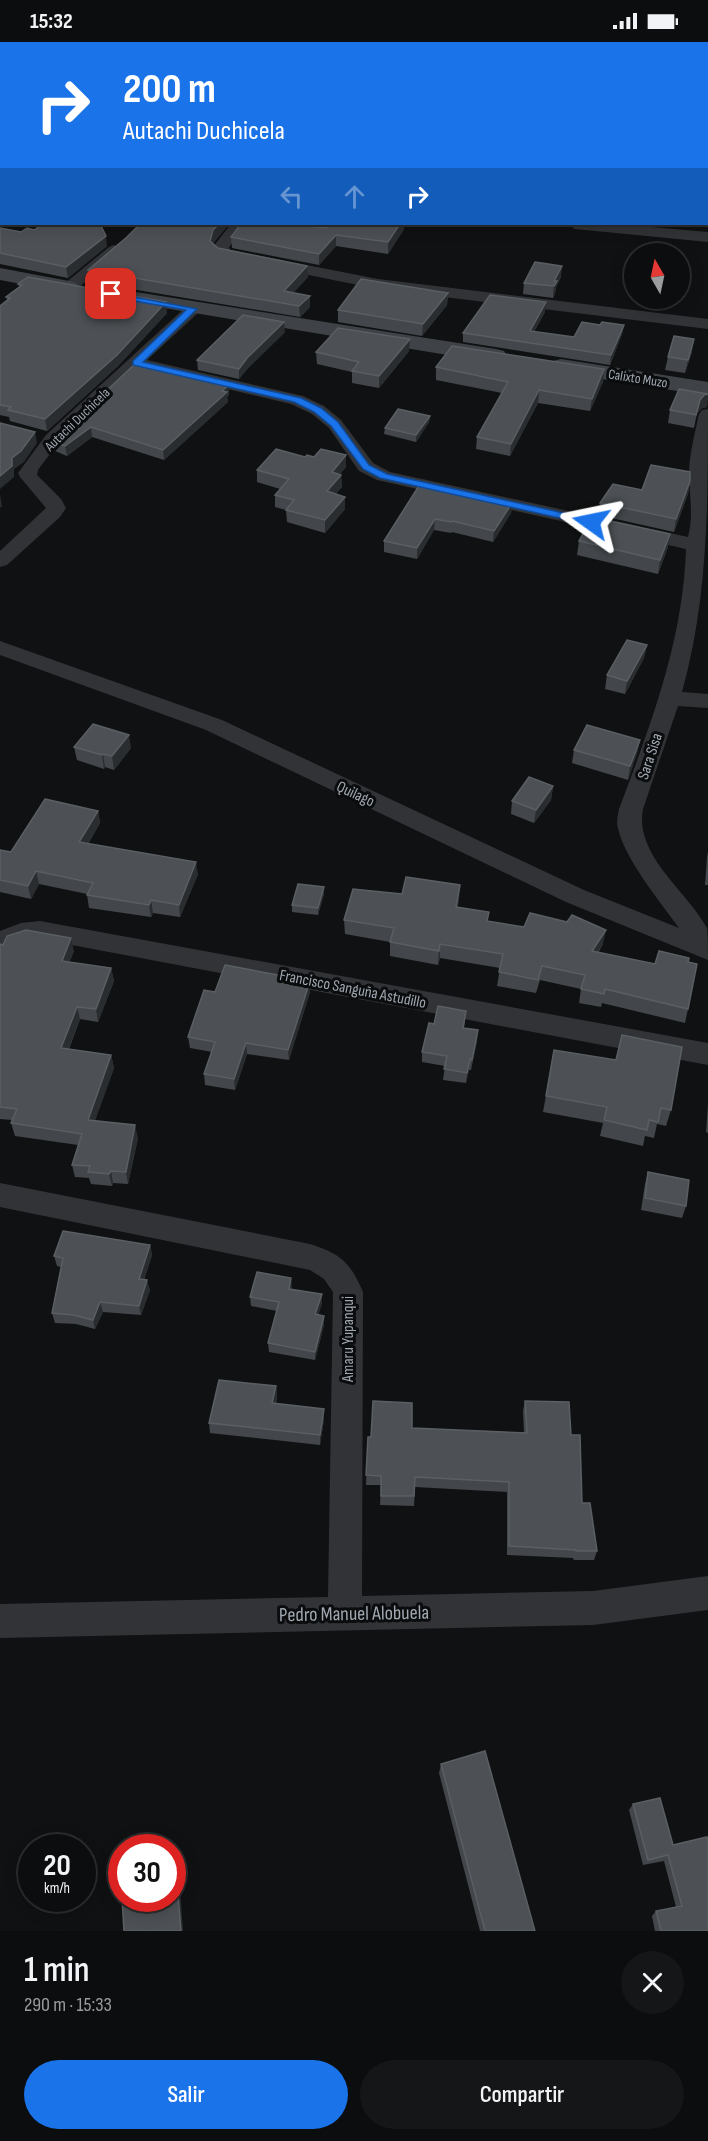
<!DOCTYPE html>
<html lang="es">
<head>
<meta charset="utf-8">
<style>
  body { margin:0; font-family:"Sofia Sans Condensed",sans-serif; background:#151617; color:#f1f3f6; height:100vh; display:flex; flex-direction:column; font-size:22px; white-space:nowrap }
  * { box-sizing:border-box; margin:0 }
  p { font-size:20px; color:#9a9c9e }
  .icon { flex:none; width:33px; height:33px; fill:none; stroke:currentColor; stroke-width:2; stroke-linecap:round; stroke-linejoin:round }
  .map { position:relative; height:1889px; overflow:hidden }
  .drawer { display:flex; flex-direction:column; background:#0c0d0e; flex:1 }
  .drawer>* { flex:none }
  .guide { position:absolute; left:0px; top:0px; width:708px; height:183px; box-shadow:0 3px 15px #0003,0 0 0 2px #2c2d2e; background:#1a73e8; color:#fff; overflow:hidden }
  .needle { width:39px; rotate:351deg }
  .tools { position:absolute; left:624px; top:201px; display:grid; gap:12px }
  .tools a { display:grid; place-items:center; width:66px; height:66px; border-radius:50%; background:#0c0d0e; box-shadow:0 3px 15px #0003,0 0 0 2px #2c2d2e; font-size:30px }
  .speed { position:absolute; left:18px; top:1792px; display:flex; gap:12px; font-size:30px; font-weight:700; text-align:center }
  .speed>* { display:grid; place-content:center; width:78px; height:78px; border-radius:50%; background:#0c0d0e; box-shadow:0 3px 15px #0003,0 0 0 2px #2c2d2e; line-height:1 }
  .speed small { font-size:15px; font-weight:400 }
  .speed .limit { border:9px solid #d22; background:#fff; color:#111 }
  .pin { position:absolute; display:grid; place-items:center; width:51px; height:51px; color:#fff; margin:-26px; border-radius:12px; box-shadow:0 3px 9px #0006 }
  .me { position:absolute; width:66px; margin:-33px; rotate:282deg; stroke-linejoin:round; filter:drop-shadow(0 0 4px #0008) }
  .turn { display:flex; align-items:center; gap:21px; height:126px; padding:0 24px; font-size:27px }
  .turn .icon { width:78px; height:78px; stroke-width:2.5 }
  .turn b { display:block; font-size:42px; line-height:51px }
  .lanes { display:flex; align-items:center; height:57px; padding:0 24px; background:#0003; justify-content:center; gap:30px; direction:ltr }
  .lanes .off { opacity:.35 }
  .round { display:grid; place-items:center; flex:none; width:63px; height:63px; border-radius:32px; background:#151617 }
  .headline { display:flex; align-items:center; justify-content:space-between; height:102px; padding:0 24px }
  h1 { font-size:36px; font-weight:600; line-height:45px }
  .button { display:flex; gap:12px; margin-top:auto; padding:12px 24px }
  .button a { flex:1; height:69px; border-radius:36px; background:#1a73e8; color:#fff; font-size:24px; font-weight:600; line-height:69px; text-align:center }
  .button a+a { background:#151617; color:#f1f3f6 }
  .status { display:flex; justify-content:space-between; align-items:center; height:42px; padding:0 30px; background:#0c0d0e; direction:ltr }
  .status svg { height:16px; fill:currentColor }
  .map>svg:first-child { display:block }
  .lines { fill:none; stroke-linecap:round; stroke-linejoin:round }
  .street { fill:#313337; fill-rule:evenodd }
  .secondary { fill:#3f4247; fill-rule:evenodd }
  .wall { fill:#43464a }
  .shaded-wall { fill:#2a2d2f }
  .building { fill:#4d5155; stroke:#5a5f64; stroke-width:1.5 }
  .route { fill:#1a73e8; stroke:#114b97; stroke-width:1.5 }
  .labels { text-anchor:middle; stroke-width:6; stroke-linejoin:round; paint-order:stroke }
  .far-street-label { font-size:14px; fill:#a1a9b3; stroke:#0b0c0d }
  .street-label { font-size:16px; fill:#a1a9b3; stroke:#0b0c0d }
  .near-street-label { font-size:20px; fill:#a1a9b3; stroke:#0b0c0d }
</style>
</head>
<body>
<div class="status"><b>15:32</b><svg viewBox="0 0 49 12"><path d="M0 12V9h3v3zM5 12V6h3v6zM10 12V3h3v9zM15 12V0h3v12zM26 1h20v11H26zM47 4h2v5h-2z"/></svg></div>
<div class="map">
<svg width="708" height="1889" viewBox="0 0 708 1889">
  <rect width="100%" height="100%" fill="#101112"/>
  <g class="lines">
    <g class="street">
      <path d="M100,0H113L99,2Z"/>
      <rect x="706" y="35" width="2" height="8"/>
      <path d="M0,81H2L0,90Z"/>
      <rect x="706" y="136" width="2" height="8"/>
      <path d="M231,182H247L229,205L230,208L378,237L708,277V287L378,247L219,215L212,209L216,201Z"/>
      <path d="M567,182H617L708,190V200L575,187Z"/>
      <path d="M114,203L122,208L119,211L76,248H64L62,245L64,242L109,205Z"/>
      <path d="M193,262L199,264L201,267L199,270L147,318L303,354L324,364L341,378L373,421L390,430L688,495C694,473 689,451 689,429C690,409 695,391 699,372L702,368L708,367C708,463 708,557 682,650L708,652V666L678,664L643,767C634,813 687,849 707,886C708,893 708,909 708,918L566,860L206,688L0,613V599L222,678L584,848L679,886C661,861 624,816 618,786C616,780 618,773 619,767C651,682 683,599 686,507L377,438L359,429L329,386L312,372L291,362L138,326L58,401L38,428L37,433L61,457L66,466L60,475L7,523L0,525V509L46,466L20,435L18,431L46,393L187,264Z"/>
      <path d="M40,879L708,1001V1023L40,897L24,899L0,908V889L21,881Z"/>
      <path d="M0,1141L310,1202C341,1212 350,1220 363,1250L362,1554L593,1549L708,1534V1568L593,1583L0,1596V1562L328,1555L333,1250L324,1237L310,1228L0,1165Z"/>
    </g>
    <g class="secondary">
      <path d="M0,226L69,239L76,241L79,245L76,249L69,251L0,238Z"/>
      <path d="M123,248L496,307L504,309L507,314L504,319L496,321L116,258L113,254L116,250Z"/>
      <path d="M561,317L708,340V354L553,329L550,324L553,319Z"/>
    </g>
  </g>
  <g class="wall">
    <path d="M307,0H425L424,2H333Z"/>
    <path d="M2,90V124H0V91Z"/>
    <path d="M706,146H708V184L685,182H706Z"/>
    <path d="M140,182H229L214,200L213,202L218,206L308,235L293,251L310,265L300,275L89,240L88,228L127,195Z"/>
    <path d="M0,186L107,204L68,236L0,222Z"/>
    <path d="M327,186L404,187L388,212L336,204L319,223L232,206L231,195Z"/>
    <path d="M634,227V247L630,246L632,235Z"/>
    <path d="M561,235L556,245L555,251L553,256L523,252L524,241Z"/>
    <path d="M18,242L167,271L118,324L47,389L10,379L9,375L0,373V264L7,258L6,255L19,245Z"/>
    <path d="M448,251L447,263L422,294L338,280V268Z"/>
    <path d="M545,270L534,290L574,295L624,283L622,292L610,323L463,300V291Z"/>
    <path d="M285,290L248,326L239,337L198,328L197,318Z"/>
    <path d="M409,309L379,346L352,341V330L317,322L316,310Z"/>
    <path d="M692,310L685,331L665,328L668,315Z"/>
    <path d="M436,325L604,327L603,340L590,369L538,361L510,414L476,407L477,395L502,351L436,338Z"/>
    <path d="M182,332L227,340V343H229V353L227,355L228,360L164,418L92,395L67,414L55,409L53,399Z"/>
    <path d="M708,352L707,365L702,366L697,371L694,386L668,381L670,368Z"/>
    <path d="M430,374L429,380L416,400L384,392L385,386Z"/>
    <path d="M346,413V425L340,432L341,433L342,445L335,452L345,467L325,491L287,480L286,468L275,465V453L280,447L257,440V428L305,415Z"/>
    <path d="M690,439L688,452L674,490L598,473L600,461L642,448Z"/>
    <path d="M420,442L512,461L511,471L493,500L452,490L451,491L434,488L417,517L384,510V499Z"/>
    <path d="M579,499L668,505L658,532L577,513Z"/>
    <path d="M647,603L644,616L625,652L605,647L607,633Z"/>
    <path d="M640,698L637,711L628,738L572,721L574,708Z"/>
    <path d="M74,705L131,706L114,728L105,725L104,727L77,718Z"/>
    <path d="M553,744L551,758L534,781L511,772L512,759Z"/>
    <path d="M98,769L100,781L88,802L198,832L180,875L153,871L151,875L89,866L87,853V852L39,842L31,857L0,850V808L11,810Z"/>
    <path d="M708,810V843H705L707,815Z"/>
    <path d="M324,845V852L318,873L292,870V863Z"/>
    <path d="M402,852L459,857L458,865L488,879L603,902L598,911L655,922L688,920V967L685,981L602,961L601,965L579,961L581,947L540,938L536,951L497,944L500,926L440,916L438,923L390,914V900L345,892L344,878Z"/>
    <path d="M0,902L74,909L69,920L111,926L114,939L98,980L80,977L69,1007L111,1013L114,1026L95,1078L138,1096L128,1142L113,1141L112,1144L91,1142L89,1136L75,1135L72,1123L78,1103L15,1094L11,1081L12,1078L0,1077Z"/>
    <path d="M310,939V950L289,1018L247,1012L235,1048L205,1043L204,1032L212,1010L190,1006L188,995L215,950Z"/>
    <path d="M466,969L464,986L477,999L471,1028H469L466,1041L443,1038L445,1024L422,1020V1010L434,982Z"/>
    <path d="M554,1008L671,1068L666,1084L657,1082L654,1096L645,1094L643,1104L600,1094L603,1081L543,1070Z"/>
    <path d="M708,1062V1091L706,1090Z"/>
    <path d="M648,1130L686,1164L682,1176L641,1168L645,1142Z"/>
    <path d="M150,1203L152,1213L144,1238L150,1248L141,1273L103,1270L95,1287L76,1282L55,1281L52,1271L61,1225L57,1224L54,1214Z"/>
    <path d="M292,1245L291,1247L322,1252V1261L318,1273L324,1274V1283L315,1318L269,1310L268,1301L277,1269L251,1264L250,1255Z"/>
    <path d="M276,1344L277,1354L276,1362L324,1378L320,1403L210,1391L209,1381Z"/>
    <path d="M525,1359L571,1393L582,1461L597,1509L594,1518H574L573,1516L507,1513V1450L415,1445L414,1464L380,1463L381,1443H366L368,1395L412,1386L524,1391L523,1369Z"/>
    <path d="M441,1722L535,1889H480L439,1731Z"/>
    <path d="M633,1762L673,1803L708,1889H655L652,1874L656,1869L676,1865L664,1819L643,1823L629,1768Z"/>
  </g>
  <g class="shaded-wall">
    <path d="M58,0H71L69,2H57Z"/>
    <path d="M219,182H229L214,200L211,211L210,199L213,188Z"/>
    <path d="M400,182H404V187L388,212V200Z"/>
    <path d="M336,193V204L319,223V212Z"/>
    <path d="M106,194L107,204L68,236L66,225Z"/>
    <path d="M307,224L308,235L284,261V249Z"/>
    <path d="M562,224L561,235L556,245L555,251L553,256L554,239Z"/>
    <path d="M448,251L447,263L422,294L423,282Z"/>
    <path d="M310,254V265L300,275L299,264Z"/>
    <path d="M166,260L167,271L118,324L47,389L45,377Z"/>
    <path d="M546,260L545,270L529,299L530,289Z"/>
    <path d="M284,280L285,290L248,326L239,337V327L247,316Z"/>
    <path d="M624,283L622,292L610,323L611,313Z"/>
    <path d="M410,297L409,309L379,346V334Z"/>
    <path d="M694,297L692,310L685,331L688,318Z"/>
    <path d="M604,327L603,340L590,369L592,357Z"/>
    <path d="M227,340L228,344L229,343V353L227,355L228,360L164,418L163,408L222,349Z"/>
    <path d="M539,348L538,361L510,414L511,402Z"/>
    <path d="M708,352L707,365L702,366L697,371L694,386L700,358L704,353Z"/>
    <path d="M430,374L429,380L416,400V393Z"/>
    <path d="M91,385L92,395L67,414L65,404Z"/>
    <path d="M35,390L37,401L24,420L14,427V435L0,447V434L12,416Z"/>
    <path d="M346,413V425L332,442V430Z"/>
    <path d="M341,433L342,445L327,462V449Z"/>
    <path d="M690,439L688,452L674,490L676,477Z"/>
    <path d="M0,453L2,464L0,466Z"/>
    <path d="M345,455V467L325,491V478Z"/>
    <path d="M512,461L511,471L493,500L494,489Z"/>
    <path d="M435,477L434,488L417,517V506Z"/>
    <path d="M670,492L668,505L658,532L660,518Z"/>
    <path d="M647,603L644,616L625,652L627,639Z"/>
    <path d="M129,693L131,706L114,728L112,714Z"/>
    <path d="M640,698L637,711L628,738L630,724Z"/>
    <path d="M103,712L105,725L104,727L102,713Z"/>
    <path d="M553,744L551,758L534,781L536,768Z"/>
    <path d="M98,769L100,781L81,813L79,800Z"/>
    <path d="M196,820L198,832L180,875L179,863Z"/>
    <path d="M36,829L39,842L31,857L28,844Z"/>
    <path d="M460,843L459,857L455,879L456,865Z"/>
    <path d="M324,845V852L318,873V866Z"/>
    <path d="M151,858L153,871L151,875L149,863Z"/>
    <path d="M606,888L603,902L589,923L592,909Z"/>
    <path d="M71,896L74,909L65,932L62,919Z"/>
    <path d="M440,902V916L438,923L439,909Z"/>
    <path d="M111,926L114,939L98,980L96,967Z"/>
    <path d="M310,939V950L289,1018L288,1008Z"/>
    <path d="M77,965L80,977L64,1018L61,1006Z"/>
    <path d="M478,988L477,999L471,1028L472,1018Z"/>
    <path d="M246,1001L247,1012L235,1048L234,1037Z"/>
    <path d="M111,1013L114,1026L91,1090L88,1078Z"/>
    <path d="M470,1017L469,1028L466,1041L467,1031Z"/>
    <path d="M135,1083L138,1096L128,1142L126,1130Z"/>
    <path d="M111,1129L113,1141L112,1144L109,1132Z"/>
    <path d="M150,1203L152,1213L141,1247L139,1237Z"/>
    <path d="M291,1236L292,1245L289,1256V1247Z"/>
    <path d="M147,1238L150,1248L141,1273L139,1264Z"/>
    <path d="M322,1252V1261L316,1281L315,1272Z"/>
    <path d="M100,1260L103,1270L95,1287L93,1278Z"/>
    <path d="M324,1274V1283L315,1318V1310Z"/>
    <path d="M276,1344L277,1354L273,1372L272,1361Z"/>
    <path d="M324,1367V1378L320,1403V1393Z"/>
    <path d="M176,1827L179,1832L183,1889H181Z"/>
  </g>
  <g class="building">
    <path d="M0,0H58L57,2H2V76L0,69Z"/>
    <path d="M212,0H296L295,2L211,1Z"/>
    <path d="M355,0H399L398,2H354Z"/>
    <path d="M403,0H418L417,2Z"/>
    <path d="M517,0H556L555,2H517Z"/>
    <path d="M589,0H614L629,2H589Z"/>
    <path d="M2,90V114H0V91Z"/>
    <rect x="706" y="146" width="2" height="25"/>
    <path d="M43,182H100L106,194L66,225L0,211V186L21,190L27,186L34,188Z"/>
    <path d="M140,182H219L213,188L210,199L218,206L307,224L284,249L310,254L299,264L88,228L127,195Z"/>
    <path d="M241,182H284L327,186L330,182H400L388,200L336,193L319,212L231,195Z"/>
    <path d="M535,220L562,224L554,239H557L554,244L524,241Z"/>
    <path d="M634,227V236L632,235Z"/>
    <path d="M28,235L166,260L117,313L45,377L8,368L11,365L0,363V264L10,256L6,255L22,243L18,242Z"/>
    <path d="M361,237L448,251L423,282L338,268Z"/>
    <path d="M490,253L546,260L530,289L574,295L582,280L600,283L602,280L624,283L611,313L463,291Z"/>
    <path d="M243,273L284,280L247,316L239,327L197,318Z"/>
    <path d="M338,286L410,297L379,334L352,329L359,320L316,310Z"/>
    <path d="M674,294L694,297L688,318L668,315Z"/>
    <path d="M452,304L604,327L592,357L539,348L511,402L477,395L508,340L436,325Z"/>
    <path d="M137,320L182,332L185,330L227,340L225,342L229,343L222,349L227,350L163,408L91,385L65,404L53,399Z"/>
    <path d="M679,347L708,352L704,353L700,358L696,373L670,368Z"/>
    <path d="M398,367L430,374L416,393L385,386Z"/>
    <path d="M0,381L35,390L21,409L12,416V424L0,434Z"/>
    <path d="M276,407L305,415L307,413L314,415L321,407L346,413L332,430L341,433L327,449L345,455L325,478L286,468L294,458L275,453L289,437L257,428Z"/>
    <path d="M651,423L690,430V439L676,477L600,461L613,442L642,448Z"/>
    <path d="M420,442L512,461L494,489L452,479L451,480L435,477L417,506L384,499Z"/>
    <path d="M592,475L670,492L660,518L579,499Z"/>
    <path d="M627,598L647,603L627,639L607,633Z"/>
    <path d="M93,682L129,693L112,714L103,712L102,713L74,705Z"/>
    <path d="M587,683L640,698L630,724L574,708Z"/>
    <path d="M529,735L553,744L536,768L512,759Z"/>
    <path d="M45,757L98,769L79,800L196,820L179,863L151,858L149,863L87,853L93,841L36,829L28,844L0,838V808L11,810Z"/>
    <path d="M406,835L460,843L456,865L489,870L487,879L524,885L530,871L567,880L572,873L606,888L592,909L655,922L659,909L689,916L688,920L697,922L688,967L605,947L604,952L581,947L585,933L542,924L538,938L499,930L503,912L440,902L439,909L390,900L394,886L344,878L353,847L402,852Z"/>
    <path d="M298,842L324,845L318,866L292,863Z"/>
    <path d="M26,888L71,896L62,919L111,926L96,967L77,965L61,1006L111,1013L88,1078L135,1083L126,1130L111,1129L109,1132L88,1130L90,1124L72,1123L82,1092L11,1081L17,1067L0,1065V902L3,903L7,894Z"/>
    <path d="M225,923L310,939L288,1008L246,1001L234,1037L204,1032L215,1000L188,995L204,948L215,950Z"/>
    <path d="M438,964L466,969L463,986L478,988L472,1018L470,1017L467,1031L444,1027L447,1014L422,1010L429,981L434,982Z"/>
    <path d="M622,993L682,1005L671,1068L661,1066L658,1080L649,1078L647,1088L604,1078L607,1065L546,1054L554,1008L616,1018Z"/>
    <path d="M648,1130L689,1138L686,1164L645,1156Z"/>
    <path d="M63,1189L150,1203L139,1237L147,1238L139,1264L100,1260L93,1278L73,1273L52,1271L63,1216L54,1214Z"/>
    <path d="M257,1230L291,1236L289,1247L322,1252L315,1272L324,1274L315,1310L268,1301L279,1260L250,1255Z"/>
    <path d="M219,1338L276,1344L272,1361L324,1367L320,1393L209,1381Z"/>
    <path d="M373,1359L412,1361V1386L527,1391L525,1359L569,1360L571,1393H580L582,1461H590L597,1509H576V1508L509,1504V1440L415,1435L414,1454H381V1434L366,1433L368,1395H371Z"/>
    <path d="M485,1709L535,1889H485L441,1722Z"/>
    <path d="M660,1756L673,1803L707,1795L708,1799V1889H661L656,1869L682,1864L668,1813L648,1818L633,1762Z"/>
    <path d="M176,1827L181,1889H124L122,1857H172V1828Z"/>
  </g>
  <path class="route" d="M108,250L197,267L143,320L301,356L321,366L338,380L369,423L387,432L591,477L596,480L591,483L380,436L363,427L331,384L314,370L294,360L133,323V319L186,268L111,255L107,252Z"/>
  <g class="labels">
    <g class="far-street-label">
      <text transform="translate(638 336) rotate(9)" y="5">Calixto Muzo</text>
      <text transform="translate(77 377) rotate(-44)" y="5">Autachi Duchicela</text>
    </g>
    <g class="street-label">
      <text transform="translate(649 714) rotate(-72)" y="6">Sara Sisa</text>
      <text transform="translate(356 751) rotate(25)" y="6">Quilago</text>
      <text transform="translate(353 946) rotate(11)" y="6">Francisco Sanguña Astudillo</text>
      <text transform="translate(347 1297) rotate(-90)" y="6">Amaru Yupanqui</text>
    </g>
    <g class="near-street-label">
      <text transform="translate(354 1571) rotate(-1)" y="7">Pedro Manuel Alobuela</text>
    </g>
  </g>
</svg>
<div class="tools">
<a><svg class="needle" viewBox="-14 -14 28 28"><path d="M0-13l5 13h-10z" fill="#e53935"/><path d="M0 13l5-13h-10z" fill="#9a9c9e"/></svg></a>
</div>
<div class="speed"><div>20<small>km/h</small></div><div class="limit">30</div></div>
<div class="pin" style="left:111px;top:252px;background:#d93025"><svg class="icon" aria-label="arrive" viewBox="0 0 24 24"><path d="M6 21V4h12l-3 4 3 4H6"/></svg></div>
<svg class="me" style="left:591px;top:480px" viewBox="-20 -20 40 40"><path d="M0-17L14 15 0 8-14 15z" fill="#1a73e8" stroke="#fff" stroke-width="4"/></svg>
<div class="guide">
<div class="turn"><svg class="icon" aria-label="right" viewBox="0 0 24 24"><path d="M7 20v-9h11M14 6l5 5-5 5"/></svg><div><b>200 m</b>Autachi Duchicela</div></div>
<div class="lanes"><svg class="icon off" aria-label="left" viewBox="0 0 24 24"><path d="M17 20v-9H6M10 6l-5 5 5 5"/></svg><svg class="icon off" aria-label="ahead" viewBox="0 0 24 24"><path d="M12 20V5M6 11l6-6 6 6"/></svg><svg class="icon" aria-label="right" viewBox="0 0 24 24"><path d="M7 20v-9h11M14 6l5 5-5 5"/></svg></div>
</div>
</div>
<section class="drawer">
<div class="headline"><div><h1>1 min</h1><p>290 m · 15:33</p></div><a class="round"><svg class="icon" aria-label="close" viewBox="0 0 24 24"><path d="M6 6l12 12M18 6L6 18"/></svg></a></div>
<div class="button"><a>Salir</a><a>Compartir</a></div>
</section>
</body>
</html>
